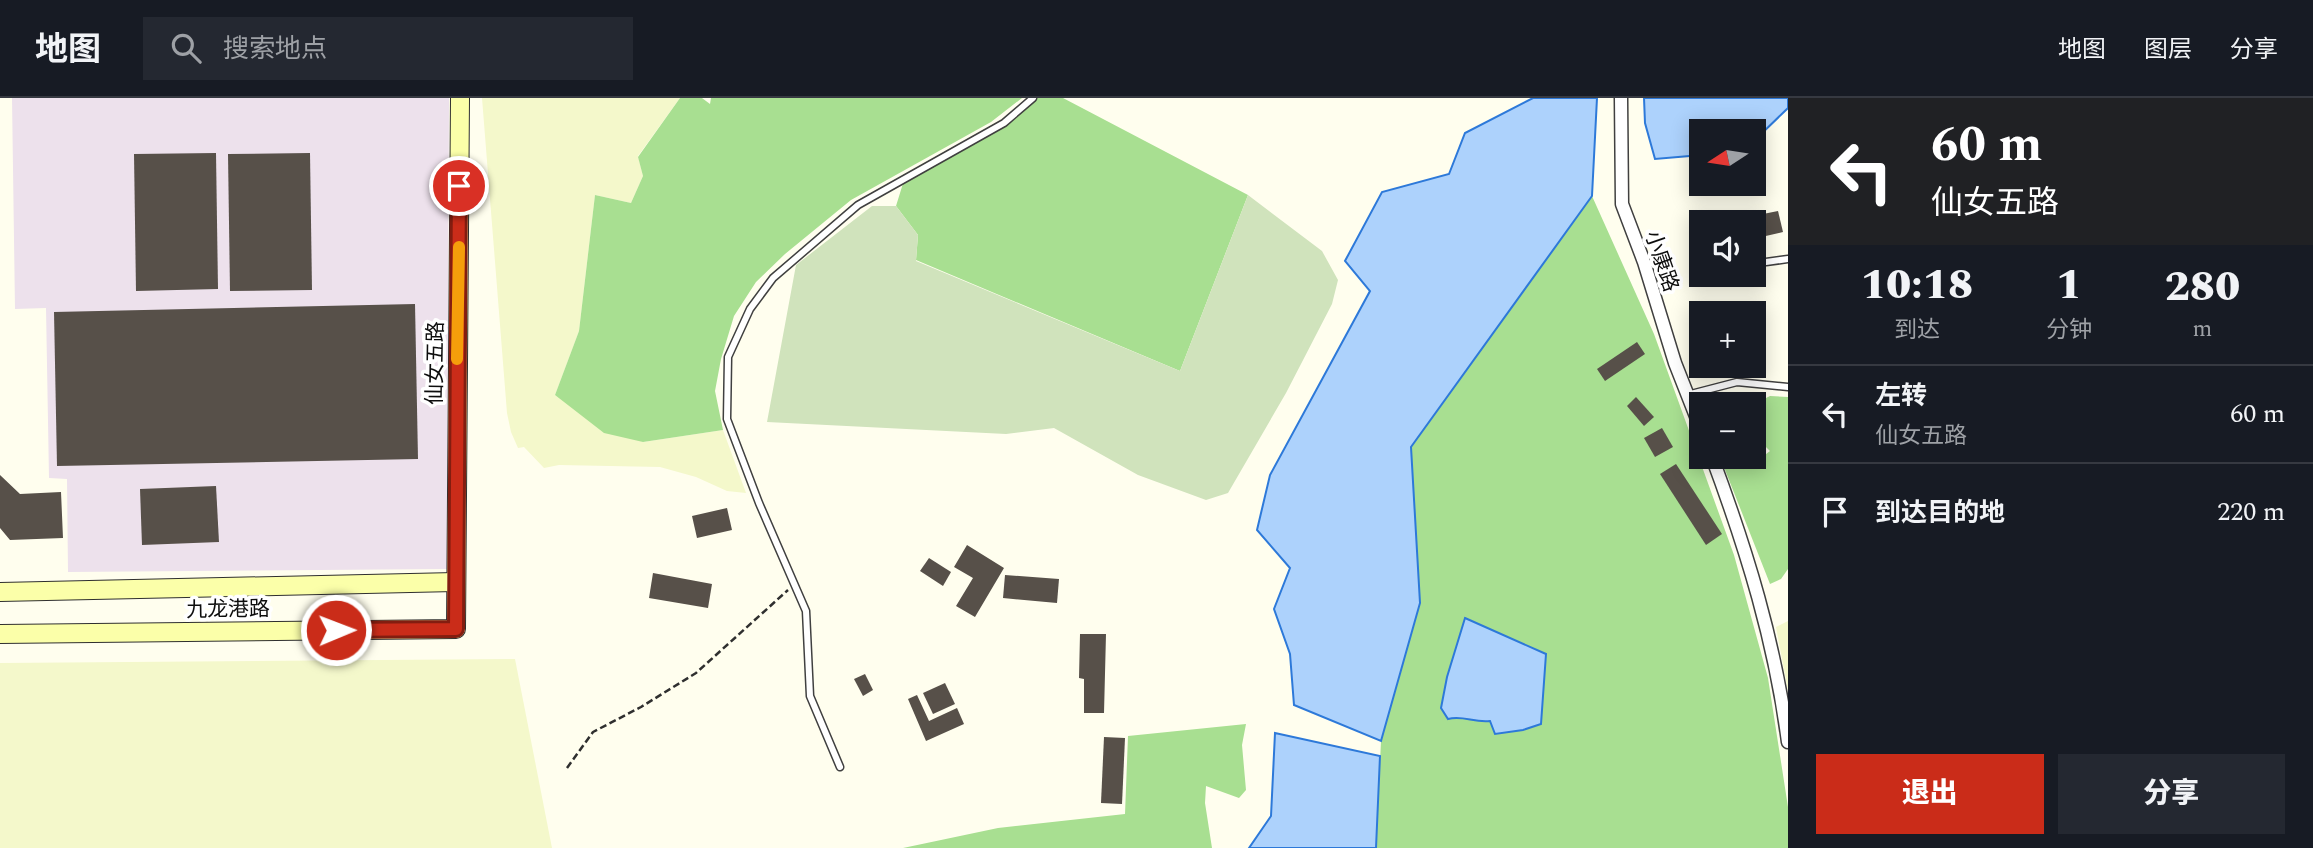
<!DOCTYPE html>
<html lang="zh">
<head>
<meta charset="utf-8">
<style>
  body { margin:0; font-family:Spectral,"Noto Sans SC",serif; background:#242831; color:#f1f3f6; height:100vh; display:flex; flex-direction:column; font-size:26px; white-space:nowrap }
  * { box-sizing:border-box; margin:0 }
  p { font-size:23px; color:#9ea1a6 }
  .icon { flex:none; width:38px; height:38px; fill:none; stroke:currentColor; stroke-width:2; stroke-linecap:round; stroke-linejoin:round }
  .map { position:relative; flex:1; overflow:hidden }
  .details { display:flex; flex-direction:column; background:#171b24; width:525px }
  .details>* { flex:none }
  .hud { background:#202124; color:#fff; overflow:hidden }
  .needle { width:46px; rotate:258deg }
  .fabs { position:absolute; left:1689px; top:21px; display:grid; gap:14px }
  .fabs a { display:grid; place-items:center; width:77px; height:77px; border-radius:0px; background:#171b24; box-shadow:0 4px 18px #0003; font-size:35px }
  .pin { position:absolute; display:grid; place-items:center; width:60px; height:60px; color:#fff; margin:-30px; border:4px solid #fff; border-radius:50%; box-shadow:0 2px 7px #0007 }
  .me { position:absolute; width:77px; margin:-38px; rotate:89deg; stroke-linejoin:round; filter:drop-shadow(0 0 5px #0008) }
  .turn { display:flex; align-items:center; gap:24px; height:147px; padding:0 28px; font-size:32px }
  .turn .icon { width:91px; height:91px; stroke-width:2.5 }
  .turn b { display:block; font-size:49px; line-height:60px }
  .eta { display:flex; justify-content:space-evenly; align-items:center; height:119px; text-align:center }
  .eta b { font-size:42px; font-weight:800; line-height:49px }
  .primary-button { display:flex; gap:14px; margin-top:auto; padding:14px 28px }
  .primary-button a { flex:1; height:80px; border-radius:0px; background:#ca2c19; color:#fff; font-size:28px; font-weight:800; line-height:80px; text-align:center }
  .primary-button a+a { background:#242831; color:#f1f3f6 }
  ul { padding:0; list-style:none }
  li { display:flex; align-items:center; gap:21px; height:98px; padding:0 28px; border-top:2px solid #363941 }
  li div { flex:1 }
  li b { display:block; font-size:26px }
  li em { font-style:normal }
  header { display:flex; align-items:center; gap:42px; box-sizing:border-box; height:98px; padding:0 35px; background:#171b24; border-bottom:2px solid #363941 }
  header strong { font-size:33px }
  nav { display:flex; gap:38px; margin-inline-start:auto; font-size:24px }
  .search { width:490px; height:63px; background:#242831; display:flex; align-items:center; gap:18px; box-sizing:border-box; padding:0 24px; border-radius:0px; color:#9ea1a6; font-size:26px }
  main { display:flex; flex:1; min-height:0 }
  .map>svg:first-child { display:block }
  .industrial { fill:#ede1ec }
  .farmland { fill:#f4f8cb }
  .forest { fill:#a8df91 }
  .cemetery { fill:#d0e3bc }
  .water { fill:#add2fc; stroke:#2d79d9; stroke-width:2 }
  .building { fill:#575049 }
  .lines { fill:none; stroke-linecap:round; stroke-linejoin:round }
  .lane-casing { stroke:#404040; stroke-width:9 }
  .street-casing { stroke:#404040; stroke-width:15 }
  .secondary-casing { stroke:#2f2f2f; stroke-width:20 }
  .path { stroke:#2f2f2f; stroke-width:2.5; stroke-dasharray:7 3.5; stroke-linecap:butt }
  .lane { stroke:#fff; stroke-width:6 }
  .street { stroke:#fff; stroke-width:12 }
  .secondary { stroke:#fbffa9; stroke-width:18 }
  .route-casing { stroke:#831d10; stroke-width:18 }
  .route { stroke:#ca2c19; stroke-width:12 }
  .slow { stroke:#f59e0b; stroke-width:12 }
  .labels { text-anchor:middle; stroke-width:7; stroke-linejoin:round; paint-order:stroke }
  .street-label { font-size:21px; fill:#0d0d0d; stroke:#fff }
</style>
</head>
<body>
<header>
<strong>地图</strong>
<div class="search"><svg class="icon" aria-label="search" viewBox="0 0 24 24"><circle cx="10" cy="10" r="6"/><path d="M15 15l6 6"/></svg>搜索地点</div>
<nav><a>地图</a><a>图层</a><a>分享</a></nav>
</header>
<main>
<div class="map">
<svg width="1788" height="750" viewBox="0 0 1788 750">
  <rect width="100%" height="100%" fill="#fffeee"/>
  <path class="industrial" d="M12,0H449L447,471L68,474L67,381L49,380L46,210L15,211Z"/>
  <g class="farmland">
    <path d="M482,0H680L638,58L643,78L631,105L595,97L579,233L555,297L643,344L723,332L746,395L727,393L696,379L660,369L559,367L544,370L524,349L518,350L511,334L507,315Z"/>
    <path d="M1788,523V593L1776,529Z"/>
    <path d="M515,561L552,750H0V565Z"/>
  </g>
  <g class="forest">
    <path d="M680,0H702L710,6L711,0H1022L991,24L851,102L785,156L756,184L734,218L721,261L715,293L723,332L643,344L604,335L555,297L579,233L595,97L631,105L643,78L638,59Z"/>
    <path d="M1033,0H1063L1248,97L1180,273L916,162L918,137L896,108L905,79L1004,25Z"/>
    <path d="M1592,98L1654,236L1734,457L1768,580L1788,709V750H1376L1381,643L1420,505L1411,349Z"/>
    <path d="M1770,298L1788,299V471L1781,481L1770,486L1720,359L1754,357L1761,360L1770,353L1763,346L1754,324L1764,301Z"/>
    <path d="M1246,626L1242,647L1246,692L1239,700L1206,688L1205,705L1212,750H903L998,730L1125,716L1128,638Z"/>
  </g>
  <path class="cemetery" d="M1248,97L1322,153L1338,182L1332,206L1286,295L1228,395L1206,402L1138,377L1054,330L1006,336L767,324L796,167L872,108H896L918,137L916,163L1180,273Z"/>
  <g class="water">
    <path d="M1533,0H1597L1592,98L1411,349L1420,505L1381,643L1294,607L1290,556L1274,511L1290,470L1257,432L1270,377L1370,193L1345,163L1382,94L1449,76L1465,35Z"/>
    <path d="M1644,0H1788V10L1754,43V33H1701V57L1655,61L1645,25Z"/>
    <path d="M1465,520L1546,556L1541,626L1523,632L1495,636L1490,623C1474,625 1463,617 1448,621L1441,610L1447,579Z"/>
    <path d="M1275,635L1380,658L1376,750H1249L1271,718Z"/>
  </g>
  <g class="building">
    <path d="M216,55L218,191L136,193L134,56Z"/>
    <path d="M310,55L312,192L230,193L228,56Z"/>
    <path d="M1778,113L1783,134L1757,140L1753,118Z"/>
    <path d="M415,206L418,361L57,368L54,214Z"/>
    <path d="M1637,244L1645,256L1605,283L1597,271Z"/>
    <path d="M1636,299L1654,319L1644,328L1627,308Z"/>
    <path d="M1662,330L1673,349L1655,359L1644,340Z"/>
    <path d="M1676,366L1722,436L1706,447L1660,376Z"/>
    <path d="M0,377L20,396L61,394L63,440L10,442L0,430Z"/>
    <path d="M216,388L219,444L142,447L140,391Z"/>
    <path d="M727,410L732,432L697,440L692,418Z"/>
    <path d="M967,447L1004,470L975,519L956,508L973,480L954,469Z"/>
    <path d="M929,460L951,474L943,488L920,473Z"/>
    <path d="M653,475L712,486L708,510L649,500Z"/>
    <path d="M1005,477L1059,481L1057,505L1003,500Z"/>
    <path d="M1080,536H1106L1104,615H1084V581L1079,580Z"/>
    <path d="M865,576L873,592L863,598L854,581Z"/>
    <path d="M945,585L955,606L933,616L923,595Z"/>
    <path d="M917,597L929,623L957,610L964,626L926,643L908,601Z"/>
    <path d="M1104,639L1125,640L1122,706L1101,705Z"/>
  </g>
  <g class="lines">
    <g class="lane-casing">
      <g id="lane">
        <path d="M1766,164L1788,161"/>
        <path d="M1687,297L1737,284L1788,289"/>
        <path d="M840,669L810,598L806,513L759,405L727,321L728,259L750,211L773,180L858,107L1004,25L1033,0"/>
      </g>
    </g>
    <g class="street-casing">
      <g id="street">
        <path d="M1621,0L1622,106L1644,164L1675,265L1701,331"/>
        <path d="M1712,359C1747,453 1775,544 1788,644"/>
      </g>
    </g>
    <g class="secondary-casing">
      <g id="secondary">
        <path d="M0,494L455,484"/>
        <path d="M0,536L456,531L460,0"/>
      </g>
    </g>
    <path class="path" d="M567,670L593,634L641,609L696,575L788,492"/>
    <use href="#lane" class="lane"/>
    <use href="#street" class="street"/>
    <use href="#secondary" class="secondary"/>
  </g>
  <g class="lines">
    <g class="route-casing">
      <path id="route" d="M336,532L456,531L459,88"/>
    </g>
    <use href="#route" class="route"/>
    <path class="slow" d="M457,261L459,149"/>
  </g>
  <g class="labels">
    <g class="street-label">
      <text transform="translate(1662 163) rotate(71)" y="7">小康路</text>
      <text transform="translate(435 265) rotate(-89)" y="7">仙女五路</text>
      <text transform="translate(228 511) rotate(-1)" y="7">九龙港路</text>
    </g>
  </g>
</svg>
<div class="fabs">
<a><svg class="needle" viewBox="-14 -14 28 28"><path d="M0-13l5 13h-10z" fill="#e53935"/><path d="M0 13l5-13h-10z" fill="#9ea1a6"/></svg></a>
<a><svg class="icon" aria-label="sound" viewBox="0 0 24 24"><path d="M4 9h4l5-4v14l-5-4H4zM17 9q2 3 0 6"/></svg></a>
<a>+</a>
<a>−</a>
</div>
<div class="pin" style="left:459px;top:88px;background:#d93025"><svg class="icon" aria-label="arrive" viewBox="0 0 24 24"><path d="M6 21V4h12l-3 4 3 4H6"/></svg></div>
<svg class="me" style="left:336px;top:532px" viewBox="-20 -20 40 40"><circle r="17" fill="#ca2c19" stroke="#fff" stroke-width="3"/><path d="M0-11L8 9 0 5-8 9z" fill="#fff"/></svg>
</div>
<section class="details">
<div class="hud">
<div class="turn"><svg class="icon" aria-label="left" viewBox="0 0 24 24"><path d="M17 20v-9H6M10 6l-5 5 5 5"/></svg><div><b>60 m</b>仙女五路</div></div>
</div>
<div class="eta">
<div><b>10:18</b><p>到达</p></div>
<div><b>1</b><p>分钟</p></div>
<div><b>280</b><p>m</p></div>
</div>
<ul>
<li><svg class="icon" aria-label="left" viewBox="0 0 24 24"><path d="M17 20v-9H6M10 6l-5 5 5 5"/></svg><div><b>左转</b><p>仙女五路</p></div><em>60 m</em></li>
<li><svg class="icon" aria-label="arrive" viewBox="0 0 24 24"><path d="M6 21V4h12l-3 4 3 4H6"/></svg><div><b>到达目的地</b></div><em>220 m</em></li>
</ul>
<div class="primary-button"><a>退出</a><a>分享</a></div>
</section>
</main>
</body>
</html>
